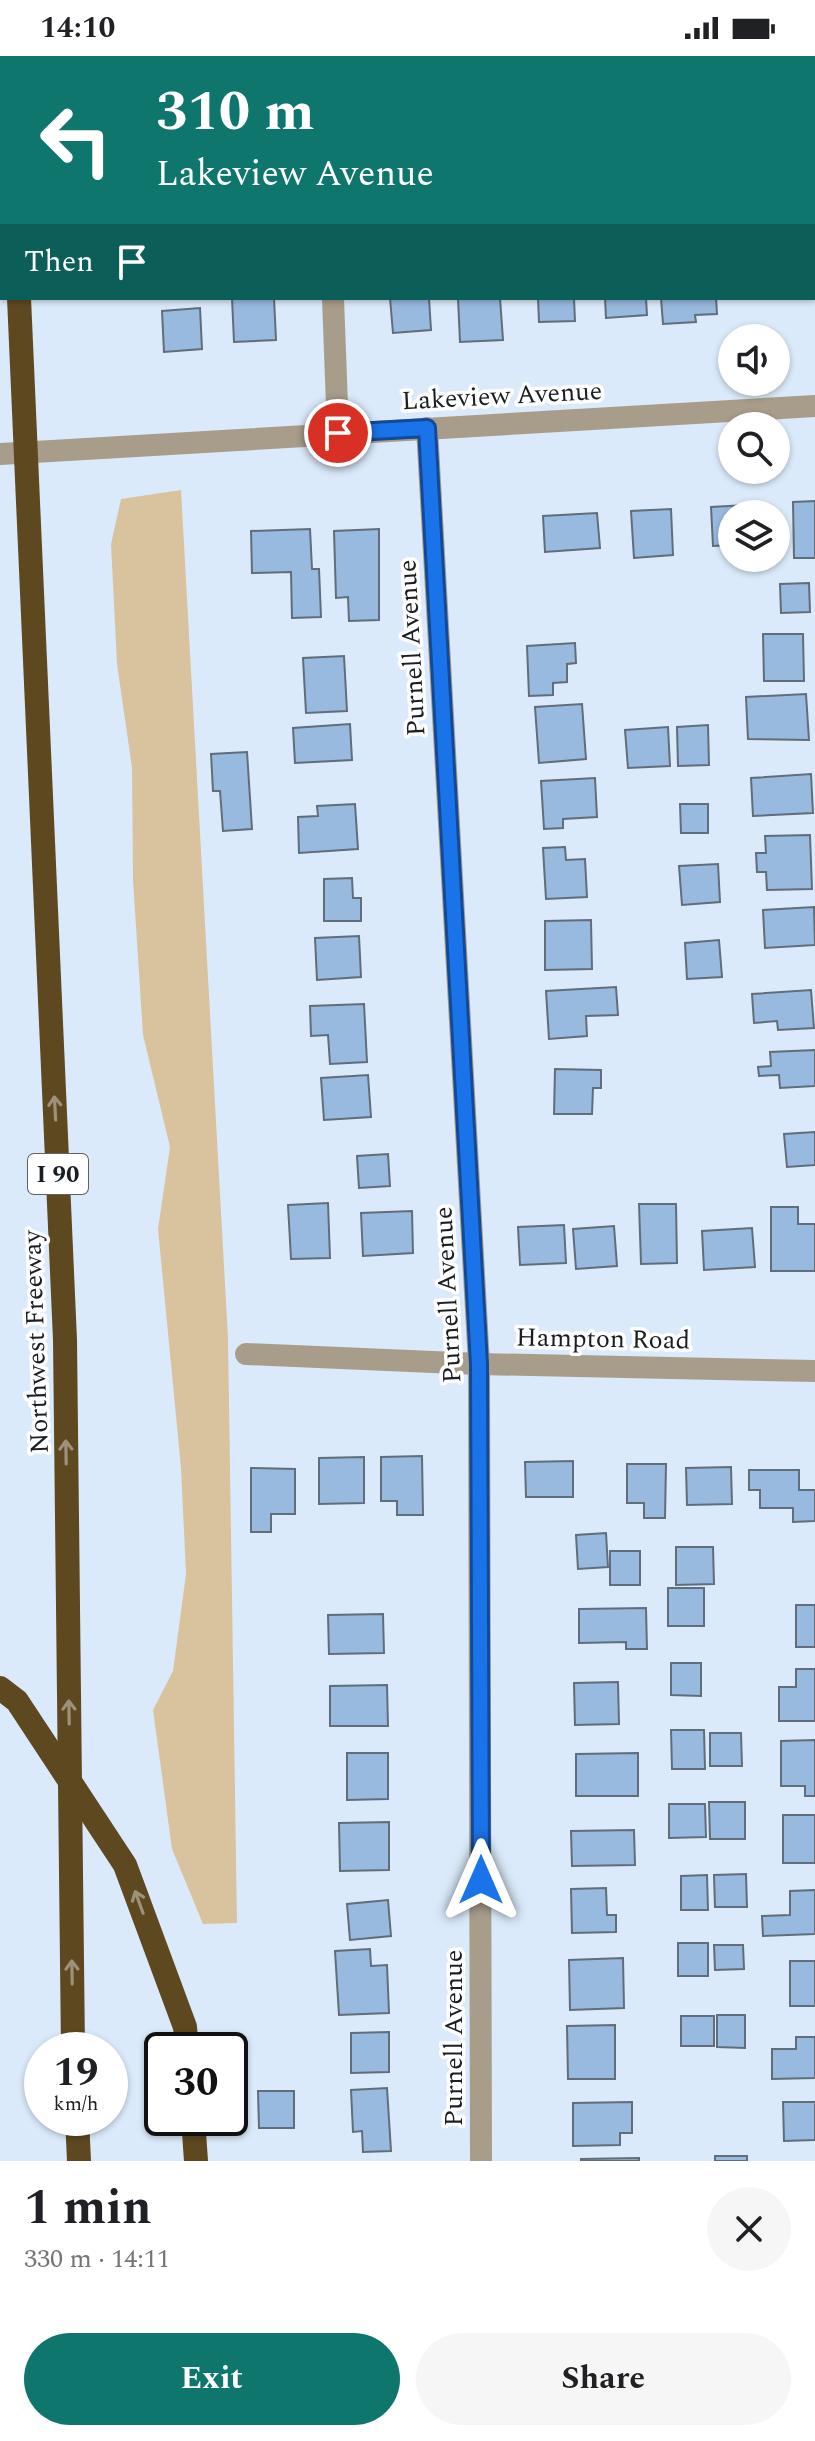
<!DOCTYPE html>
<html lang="en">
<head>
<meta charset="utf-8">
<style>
  body { margin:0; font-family:Spectral,serif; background:#f6f6f6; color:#202124; height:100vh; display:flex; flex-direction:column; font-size:30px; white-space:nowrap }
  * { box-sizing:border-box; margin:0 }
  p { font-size:26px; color:#757577 }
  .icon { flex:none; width:44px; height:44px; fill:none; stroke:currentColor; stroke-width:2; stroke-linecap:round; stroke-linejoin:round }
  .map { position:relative; height:2105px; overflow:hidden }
  .sheet { display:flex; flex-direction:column; background:#fff; flex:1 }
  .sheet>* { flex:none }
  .top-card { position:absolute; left:0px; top:0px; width:816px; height:244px; box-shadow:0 2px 6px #0004; background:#0f766e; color:#fff; overflow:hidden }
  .controls { position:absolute; left:718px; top:268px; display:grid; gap:16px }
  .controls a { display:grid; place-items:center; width:72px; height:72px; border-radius:50%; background:#fff; box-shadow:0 2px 6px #0004; font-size:40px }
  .speed { position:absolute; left:24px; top:1976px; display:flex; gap:16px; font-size:40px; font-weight:700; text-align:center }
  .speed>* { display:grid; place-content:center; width:104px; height:104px; border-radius:50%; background:#fff; box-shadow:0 2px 6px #0004; line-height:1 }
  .speed small { font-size:20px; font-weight:400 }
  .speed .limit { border:4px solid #111; border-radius:12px; background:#fff; color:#111 }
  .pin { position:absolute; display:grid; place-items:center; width:68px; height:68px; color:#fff; margin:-34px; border:4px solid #fff; border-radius:50%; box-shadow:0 2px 8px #0007 }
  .me { position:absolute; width:88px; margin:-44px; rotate:0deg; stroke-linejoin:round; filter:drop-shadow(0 0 6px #0008) }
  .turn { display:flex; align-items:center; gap:28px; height:168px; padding:0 24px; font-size:36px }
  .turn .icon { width:104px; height:104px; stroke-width:2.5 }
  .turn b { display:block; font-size:56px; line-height:68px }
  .then { display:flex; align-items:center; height:76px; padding:0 24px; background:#0003; gap:16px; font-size:30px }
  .round { display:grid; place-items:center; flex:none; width:84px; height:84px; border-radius:42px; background:#f6f6f6 }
  .head { display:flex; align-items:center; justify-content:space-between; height:136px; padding:0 24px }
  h1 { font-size:48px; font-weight:700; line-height:60px }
  .button { display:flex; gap:16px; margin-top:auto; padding:16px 24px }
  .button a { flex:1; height:92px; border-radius:48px; background:#0f766e; color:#fff; font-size:32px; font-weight:700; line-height:92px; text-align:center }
  .button a+a { background:#f6f6f6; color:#202124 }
  .status { display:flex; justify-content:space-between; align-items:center; height:56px; padding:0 40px; background:#fff; direction:ltr }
  .status svg { height:22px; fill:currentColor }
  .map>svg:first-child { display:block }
  .green { fill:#d9c39f }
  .building { fill:#99badf; stroke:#606d7b; stroke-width:2 }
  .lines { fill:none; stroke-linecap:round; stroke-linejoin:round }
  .minor { stroke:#a89d8b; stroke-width:22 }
  .motorway { stroke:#5e4820; stroke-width:24 }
  .oneway { stroke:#9e9179 }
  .route-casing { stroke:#114b97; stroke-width:20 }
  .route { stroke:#1a73e8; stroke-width:14 }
  .labels { text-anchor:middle; stroke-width:7; stroke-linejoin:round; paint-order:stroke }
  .shield { fill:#fff; stroke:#5e6265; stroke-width:2 }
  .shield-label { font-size:24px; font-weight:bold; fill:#191e23 }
  .street-label { font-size:26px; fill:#191e23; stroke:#fff }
</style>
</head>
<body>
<div class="status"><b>14:10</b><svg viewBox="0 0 49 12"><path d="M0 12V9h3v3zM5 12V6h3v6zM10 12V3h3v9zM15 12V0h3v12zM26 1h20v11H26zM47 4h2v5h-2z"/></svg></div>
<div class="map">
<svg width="815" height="2105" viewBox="0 0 815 2105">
  <rect width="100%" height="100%" fill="#dbeafa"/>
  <path class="green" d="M181,434L228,1282L237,1867L203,1868L172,1793L153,1654L173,1615L186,1518L181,1412L158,1173L170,1091L143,979L133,824L132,712L117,608L111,488L121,443Z"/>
  <g class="building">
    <path d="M232,242H274L276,284L234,286Z"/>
    <path d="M390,242H429L431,274L393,277Z"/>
    <path d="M458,242H500L503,284L460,286Z"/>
    <path d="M538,242H574L575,265L539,266Z"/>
    <path d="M605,242H646L647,259L606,262Z"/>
    <path d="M661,242H716L717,258L695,259L696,266L663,268Z"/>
    <path d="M200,252L202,293L164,296L162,255Z"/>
    <path d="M815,445V502H794L793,446Z"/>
    <path d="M747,449L748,458H732V489L713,490L711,451Z"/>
    <path d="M671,453L673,499L634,502L631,455Z"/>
    <path d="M597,457L600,492L545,496L543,460Z"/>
    <path d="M310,473L312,513H319L321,561L292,562L291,516L252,517L251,475Z"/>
    <path d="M379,473V564L349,565L348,541L336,542L334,475Z"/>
    <path d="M809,527L810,556L781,557L780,528Z"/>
    <path d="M763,578H803L804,625H764Z"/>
    <path d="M575,587L576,607L567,608V626L553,627V639L529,640L527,590Z"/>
    <path d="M344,600L347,655L306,657L303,602Z"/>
    <path d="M806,638L809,684L748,683L746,641Z"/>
    <path d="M582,648L586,703L539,707L535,651Z"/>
    <path d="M350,668L352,704L295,707L293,672Z"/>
    <path d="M708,669L709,709L678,710L677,671Z"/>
    <path d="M668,671L670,710L628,712L625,674Z"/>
    <path d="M247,696L252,773L223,775L220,735H213L211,698Z"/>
    <path d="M811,718L813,757L753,760L751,722Z"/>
    <path d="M595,722L597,761L563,763V772L544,773L541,725Z"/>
    <path d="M355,748L358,793L299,797L298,761L318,760L317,750Z"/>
    <path d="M680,748H708V777H681Z"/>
    <path d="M810,779L812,833L767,834L766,816H757L756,797H766L765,780Z"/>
    <path d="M565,791L566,804L585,803L587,841L546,843L543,792Z"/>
    <path d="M718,808L720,846L682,849L679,810Z"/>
    <path d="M352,822L353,842H361V865H324V823Z"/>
    <path d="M814,851L815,889L765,892L763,854Z"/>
    <path d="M591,864L592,913L545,914V865Z"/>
    <path d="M359,880L361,921L317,924L315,882Z"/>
    <path d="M719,884L722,921L687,923L685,887Z"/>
    <path d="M616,931L618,959L586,960L587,980L549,983L546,935Z"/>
    <path d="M811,934L814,972L778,974L777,965L754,967L752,938Z"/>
    <path d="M364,948L367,1006L330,1008L328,979L311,980L310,950Z"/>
    <path d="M815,994V1030L780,1032L779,1019L759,1020L758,1011L771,1010L770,996Z"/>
    <path d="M555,1013L601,1014V1032H593L592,1058H554Z"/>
    <path d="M368,1019L371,1061L324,1064L321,1022Z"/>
    <path d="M815,1076V1109L787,1111L784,1078Z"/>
    <path d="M388,1098L390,1130L359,1132L357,1100Z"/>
    <path d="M328,1147L330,1202L291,1203L288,1149Z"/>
    <path d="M639,1148H676L677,1207L641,1208Z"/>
    <path d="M771,1151H798V1168H815V1215H771Z"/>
    <path d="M412,1155L413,1197L363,1200L361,1157Z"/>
    <path d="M564,1169L566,1207L520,1209L518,1171Z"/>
    <path d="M614,1170L617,1210L576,1213L573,1173Z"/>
    <path d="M752,1172L755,1211L704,1214L702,1175Z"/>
    <path d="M422,1400L423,1459H397V1445H381V1401Z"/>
    <path d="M364,1401V1447L319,1448V1402Z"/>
    <path d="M573,1405V1441H526L525,1406Z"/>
    <path d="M627,1408H666L665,1462H644V1447H627Z"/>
    <path d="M731,1411L732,1448L687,1449L686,1412Z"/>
    <path d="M251,1412L295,1413V1458H271V1476H251Z"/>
    <path d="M749,1414H799V1434H815V1465L793,1466V1452H760V1434H749Z"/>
    <path d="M606,1477L608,1511L578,1513L576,1479Z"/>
    <path d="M676,1491H713L714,1528L676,1529Z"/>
    <rect x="610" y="1495" width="30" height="34"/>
    <rect x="668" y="1532" width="36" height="38"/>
    <rect x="796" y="1549" width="19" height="42"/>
    <path d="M646,1552L647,1593H626V1586L579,1587V1553Z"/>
    <path d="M383,1558L384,1597L329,1598L328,1559Z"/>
    <path d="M671,1607H701V1640L671,1639Z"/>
    <path d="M796,1613H815V1665H779V1631H796Z"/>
    <path d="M618,1626L619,1668L575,1669L574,1627Z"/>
    <path d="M387,1629L388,1670H330V1630Z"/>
    <path d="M671,1674H704L705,1713H672Z"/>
    <path d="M710,1677H741L742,1710H710Z"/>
    <path d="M815,1684V1740H805V1730H781V1685Z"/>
    <path d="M347,1697H388V1743L347,1744Z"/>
    <path d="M638,1697V1740H576V1698Z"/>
    <path d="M709,1746H745V1783H710Z"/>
    <path d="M669,1748H705L706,1781L669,1782Z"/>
    <rect x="783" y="1759" width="32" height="48"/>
    <path d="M389,1766V1814L340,1815L339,1767Z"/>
    <path d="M634,1774L635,1809L572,1810L571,1775Z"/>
    <path d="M746,1818L747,1851H715L714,1819Z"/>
    <path d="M707,1819L708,1854H681V1820Z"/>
    <path d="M606,1832L607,1859H616V1876L572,1877L571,1833Z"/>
    <path d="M815,1834V1878L763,1880L762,1860L790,1859V1835Z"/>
    <path d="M388,1844L391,1880L350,1884L347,1848Z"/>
    <rect x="678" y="1887" width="30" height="33"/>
    <path d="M714,1889H743L744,1913L715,1914Z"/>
    <path d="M370,1893L371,1910L387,1909L389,1957L339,1959L335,1895Z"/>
    <path d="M623,1902L624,1952L570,1954L569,1904Z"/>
    <rect x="790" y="1905" width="25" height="45"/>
    <path d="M717,1959H745V1992L717,1991Z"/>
    <rect x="681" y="1960" width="33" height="30"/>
    <path d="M615,1969V2023H568L567,1970Z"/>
    <path d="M389,1976V2016L351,2017V1977Z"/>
    <path d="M796,1981H815V2022L772,2023V1993H796Z"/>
    <path d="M387,2032L391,2095L363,2096L362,2075L353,2076L351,2034Z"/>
    <path d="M258,2035H294V2072H259Z"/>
    <path d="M632,2046V2077H620V2089L573,2090V2047Z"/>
    <path d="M783,2046H815V2084L784,2085Z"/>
    <rect x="715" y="2100" width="32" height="5"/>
    <path d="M639,2102V2105H581V2103Z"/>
  </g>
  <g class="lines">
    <g class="minor">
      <path d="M327,2V0"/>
      <path d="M333,242L338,377"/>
      <path d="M427,372L479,1308L481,2105"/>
      <path d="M0,398L815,350"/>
      <path d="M246,1298L479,1308L815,1315"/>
    </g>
    <g class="motorway">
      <path d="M9,0V2"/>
      <path d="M19,242L65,1284L73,1994"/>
      <path d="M0,1632L17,1645L125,1809L185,1971L187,1994"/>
      <path d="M77,2062L79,2105"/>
      <path d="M193,2062L196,2105"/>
    </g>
  </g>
  <defs><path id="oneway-shaft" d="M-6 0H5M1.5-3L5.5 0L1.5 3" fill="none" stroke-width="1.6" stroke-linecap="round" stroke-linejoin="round" transform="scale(2)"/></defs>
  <g class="oneway">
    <use href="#oneway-shaft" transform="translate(55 1052) rotate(-93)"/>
    <use href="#oneway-shaft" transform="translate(66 1396) rotate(-91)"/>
    <use href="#oneway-shaft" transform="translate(69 1656) rotate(-91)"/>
    <use href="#oneway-shaft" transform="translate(139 1846) rotate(-110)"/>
    <use href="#oneway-shaft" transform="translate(72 1916) rotate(-91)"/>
  </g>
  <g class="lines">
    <g class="route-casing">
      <path id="route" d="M338,377L427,372L479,1308L481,1824"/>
    </g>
    <use href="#route" class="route"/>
  </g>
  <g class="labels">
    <rect class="shield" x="28" y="1098" width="60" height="40" rx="6"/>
    <g class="shield-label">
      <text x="58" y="1126">I 90</text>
    </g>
    <g class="street-label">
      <text transform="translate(502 339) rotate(-3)" y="9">Lakeview Avenue</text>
      <text transform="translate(411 592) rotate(-93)" y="9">Purnell Avenue</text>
      <text transform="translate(447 1239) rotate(-93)" y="9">Purnell Avenue</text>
      <text transform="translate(603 1282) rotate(1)" y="9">Hampton Road</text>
      <text transform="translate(35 1286) rotate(-92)" y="9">Northwest Freeway</text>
      <text transform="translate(453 1982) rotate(-90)" y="9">Purnell Avenue</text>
    </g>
  </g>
</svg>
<div class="controls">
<a><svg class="icon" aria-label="sound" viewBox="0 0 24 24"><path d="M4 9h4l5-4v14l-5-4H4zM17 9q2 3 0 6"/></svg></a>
<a><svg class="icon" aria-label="search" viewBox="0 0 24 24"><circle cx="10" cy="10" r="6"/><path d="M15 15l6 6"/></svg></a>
<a><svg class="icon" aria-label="layers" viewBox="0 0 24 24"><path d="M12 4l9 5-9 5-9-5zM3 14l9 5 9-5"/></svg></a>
</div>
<div class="speed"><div>19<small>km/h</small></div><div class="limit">30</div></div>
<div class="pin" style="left:338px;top:377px;background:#d93025"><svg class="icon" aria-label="arrive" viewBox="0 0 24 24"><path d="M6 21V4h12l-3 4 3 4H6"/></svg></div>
<svg class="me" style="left:481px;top:1824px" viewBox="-20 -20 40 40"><path d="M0-17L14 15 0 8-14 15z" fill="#1a73e8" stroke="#fff" stroke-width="4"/></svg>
<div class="top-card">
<div class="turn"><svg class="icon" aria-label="left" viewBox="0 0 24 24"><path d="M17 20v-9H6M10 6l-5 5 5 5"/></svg><div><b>310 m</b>Lakeview Avenue</div></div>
<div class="then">Then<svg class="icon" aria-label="arrive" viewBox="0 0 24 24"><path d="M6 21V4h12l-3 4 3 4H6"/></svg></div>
</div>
</div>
<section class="sheet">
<div class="head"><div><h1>1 min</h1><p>330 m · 14:11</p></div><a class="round"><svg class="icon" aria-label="close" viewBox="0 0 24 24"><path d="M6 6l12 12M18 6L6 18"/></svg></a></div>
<div class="button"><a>Exit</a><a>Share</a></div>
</section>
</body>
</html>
